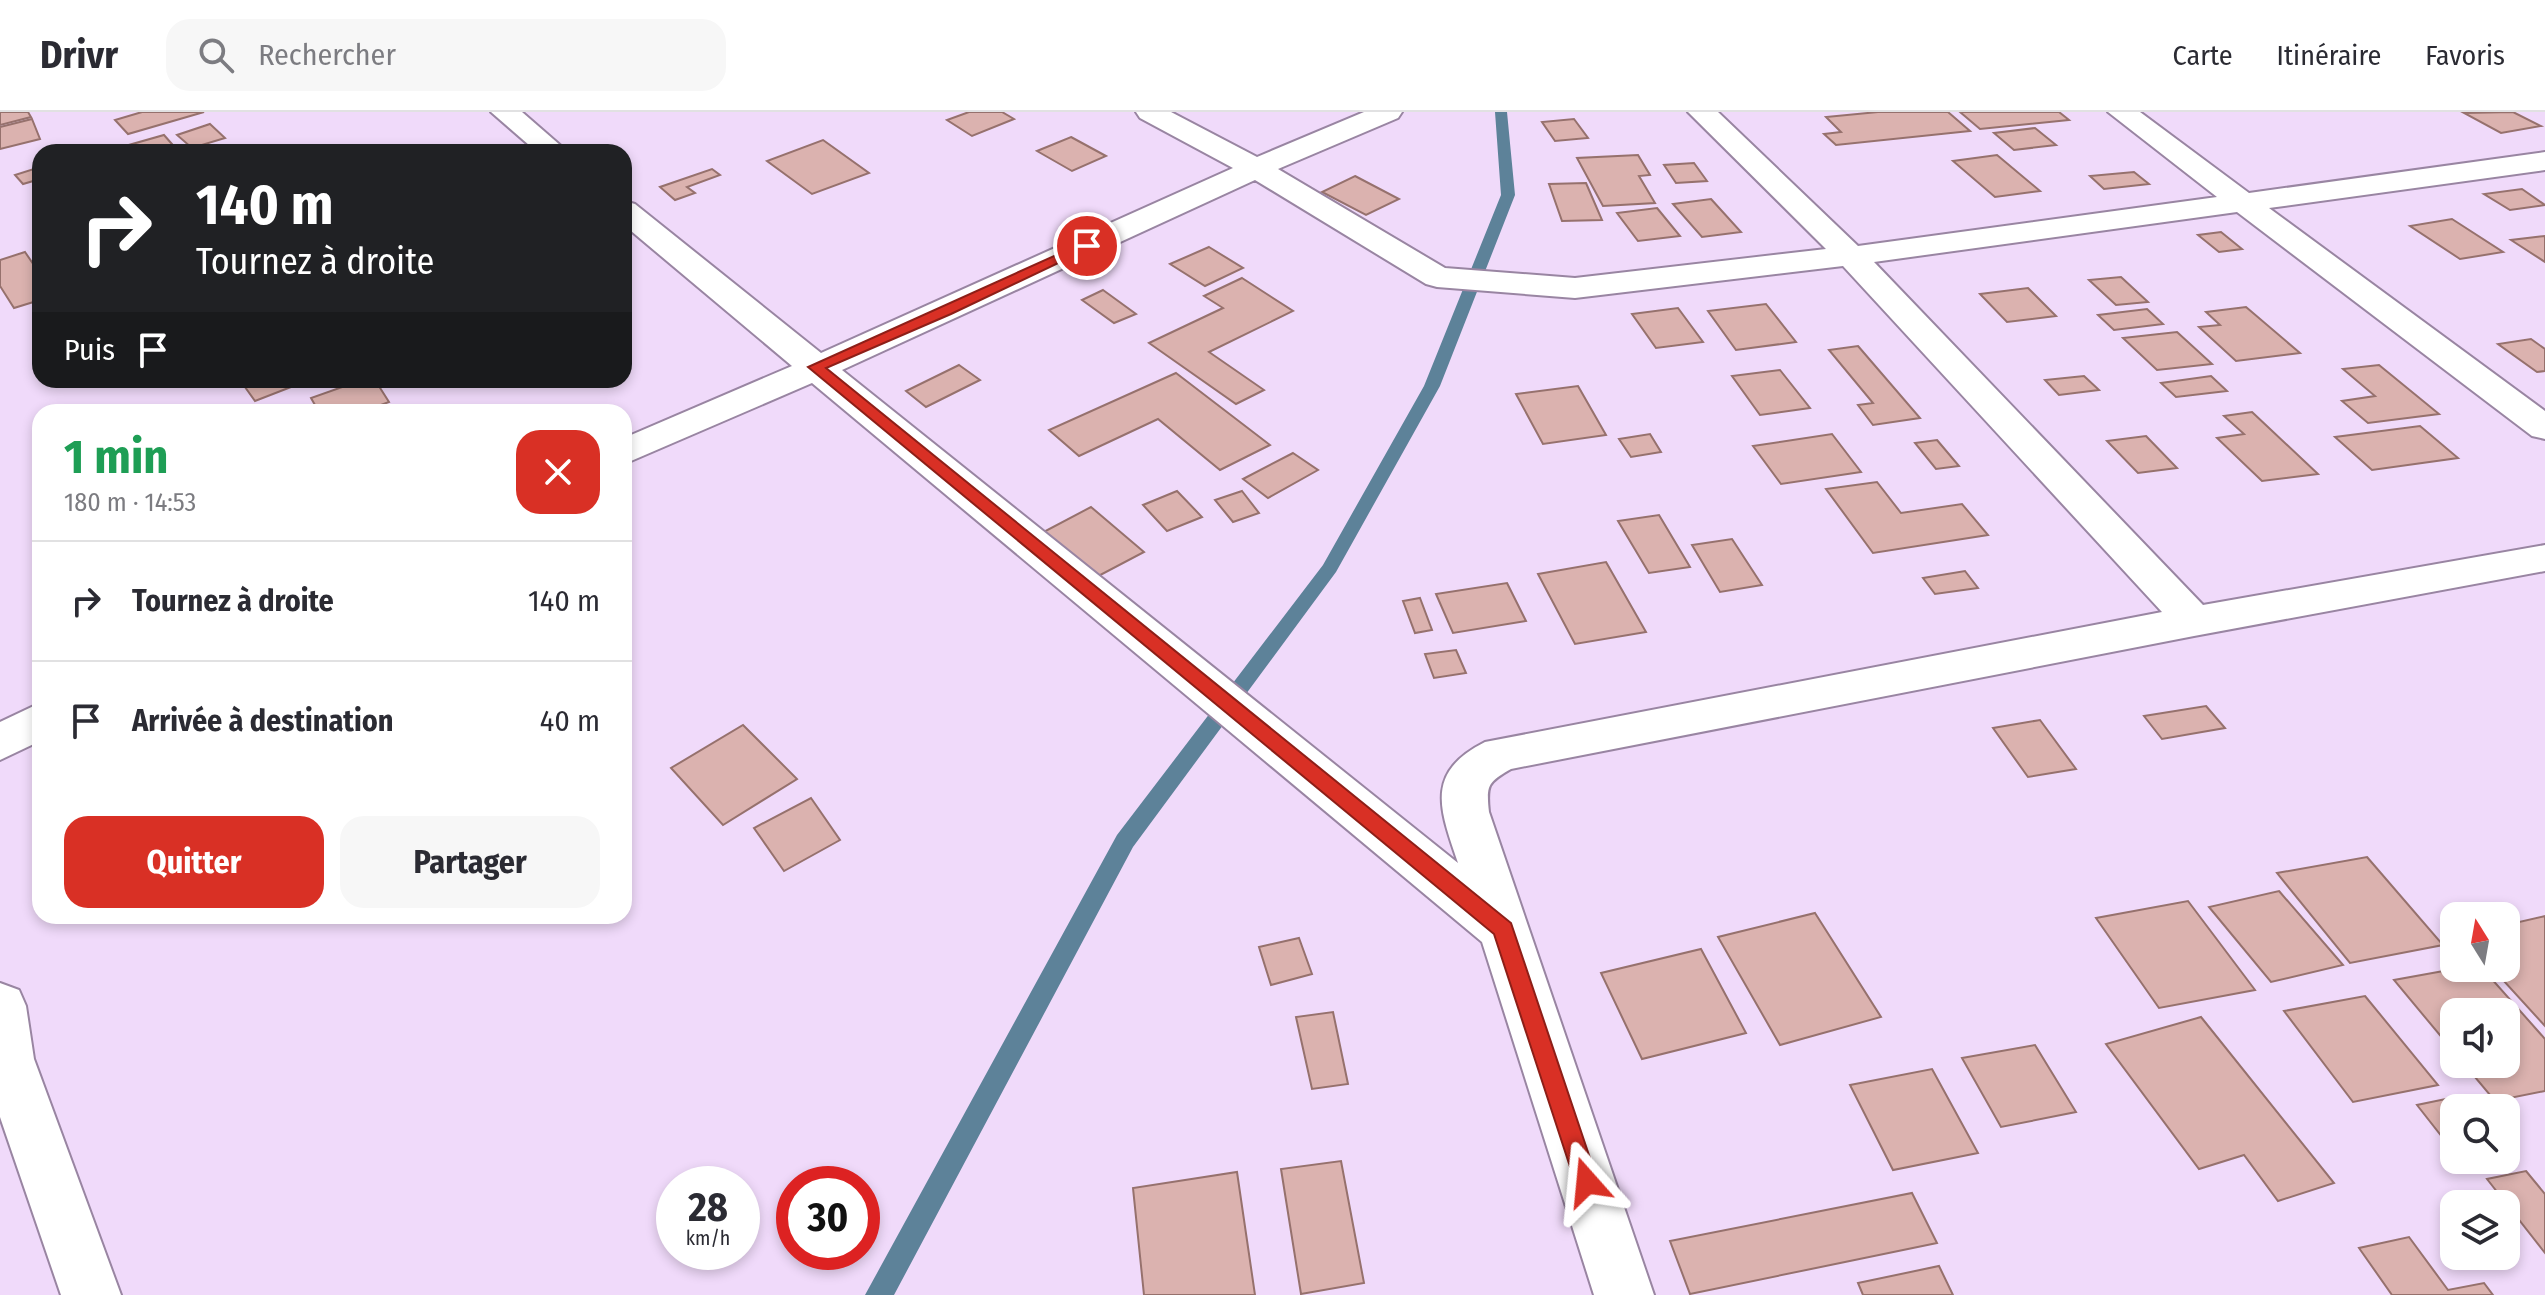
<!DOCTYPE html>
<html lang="fr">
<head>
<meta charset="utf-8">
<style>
  body { margin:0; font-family:"Fira Sans Condensed",sans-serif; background:#f7f7f7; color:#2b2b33; height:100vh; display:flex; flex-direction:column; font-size:30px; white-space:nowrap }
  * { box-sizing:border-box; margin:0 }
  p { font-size:26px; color:#7c7c81 }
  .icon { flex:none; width:44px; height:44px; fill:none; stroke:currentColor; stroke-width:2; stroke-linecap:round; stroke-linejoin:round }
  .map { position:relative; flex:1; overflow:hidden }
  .panel { position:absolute; left:32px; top:292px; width:600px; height:520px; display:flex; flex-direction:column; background:#fff; border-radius:24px; box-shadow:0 4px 12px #0003 }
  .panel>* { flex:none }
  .banner { position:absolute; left:32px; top:32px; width:600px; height:244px; border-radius:24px; box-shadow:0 4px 12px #0003; background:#202124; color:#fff; overflow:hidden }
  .needle { width:52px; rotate:349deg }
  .fabs { position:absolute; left:2440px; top:790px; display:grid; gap:16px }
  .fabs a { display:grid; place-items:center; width:80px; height:80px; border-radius:16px; background:#fff; box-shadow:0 4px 12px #0003; font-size:40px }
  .speed { position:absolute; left:656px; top:1054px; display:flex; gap:16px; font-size:40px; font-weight:700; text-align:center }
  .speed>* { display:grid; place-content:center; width:104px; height:104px; border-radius:50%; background:#fff; box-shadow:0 4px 12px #0003; line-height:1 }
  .speed small { font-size:20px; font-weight:400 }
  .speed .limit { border:12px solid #d22; background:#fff; color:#111 }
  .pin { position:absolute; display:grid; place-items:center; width:68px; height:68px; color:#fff; margin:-34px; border:4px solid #fff; border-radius:50%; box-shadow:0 2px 8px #0007 }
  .me { position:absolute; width:88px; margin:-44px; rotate:342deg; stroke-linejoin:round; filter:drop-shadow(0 0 6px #0008) }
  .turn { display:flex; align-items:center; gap:28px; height:168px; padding:0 32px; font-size:36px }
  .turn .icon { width:104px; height:104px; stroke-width:2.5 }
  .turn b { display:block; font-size:56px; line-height:68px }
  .then { display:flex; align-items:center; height:76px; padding:0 32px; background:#0003; gap:16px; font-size:30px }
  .round { display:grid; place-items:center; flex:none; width:84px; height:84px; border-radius:24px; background:#f7f7f7 }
  .headline { display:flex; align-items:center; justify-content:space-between; height:136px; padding:0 32px }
  h1 { font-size:48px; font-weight:700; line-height:60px; color:#1e9e55 }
  .cta { display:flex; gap:16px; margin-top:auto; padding:16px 32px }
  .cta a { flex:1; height:92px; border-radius:24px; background:#d93025; color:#fff; font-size:32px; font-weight:700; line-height:92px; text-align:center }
  .cta a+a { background:#f7f7f7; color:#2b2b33 }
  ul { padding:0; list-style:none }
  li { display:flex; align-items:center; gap:24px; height:120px; padding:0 32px; border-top:2px solid #e1e1e2 }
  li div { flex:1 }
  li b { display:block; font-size:30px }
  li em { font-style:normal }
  header { display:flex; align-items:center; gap:48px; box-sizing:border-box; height:112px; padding:0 40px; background:#fff; border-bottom:2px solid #e1e1e2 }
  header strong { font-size:38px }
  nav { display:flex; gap:44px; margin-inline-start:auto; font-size:28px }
  .search { width:560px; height:72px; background:#f7f7f7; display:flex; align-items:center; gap:20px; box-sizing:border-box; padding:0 28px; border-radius:24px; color:#7c7c81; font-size:30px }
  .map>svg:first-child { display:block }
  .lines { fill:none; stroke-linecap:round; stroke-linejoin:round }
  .stream { fill:#5d8299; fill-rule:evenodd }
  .building { fill:#dbb2af; stroke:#96716d; stroke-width:2 }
  .minor-casing { stroke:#9985a2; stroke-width:4 }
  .minor { fill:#fff; fill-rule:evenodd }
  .route { fill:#d93025; stroke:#8d1f18; stroke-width:2 }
</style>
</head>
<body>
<header>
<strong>Drivr</strong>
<div class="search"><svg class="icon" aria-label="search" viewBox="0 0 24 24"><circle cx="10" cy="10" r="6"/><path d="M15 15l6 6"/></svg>Rechercher</div>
<nav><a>Carte</a><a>Itinéraire</a><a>Favoris</a></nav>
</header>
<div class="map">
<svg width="2545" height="1183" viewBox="0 0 2545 1183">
  <rect width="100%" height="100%" fill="#f0dafa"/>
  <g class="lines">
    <path class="stream" d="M1495,0H1507L1515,83L1440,274L1336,460L1133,735L894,1183H865L1117,723L1323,453L1424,274L1501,83Z"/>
  </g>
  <g class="building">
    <path d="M0,0H28L31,5L0,13Z"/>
    <path d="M142,0H204L128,22L115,8Z"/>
    <path d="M969,0H1002L1014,7L972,24L947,8Z"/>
    <path d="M1878,0H1948L1970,19L1836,33L1824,22L1841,20L1826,5Z"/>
    <path d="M1960,0H2059L2069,8L1980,17Z"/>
    <path d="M2513,0L2541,14L2501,21L2464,1Z"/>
    <path d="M32,7L40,27L0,37V15Z"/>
    <path d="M1574,7L1588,26L1555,29L1542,10Z"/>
    <path d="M210,12L225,26L192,36L177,23Z"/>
    <path d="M2035,16L2056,33L2014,38L1994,21Z"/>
    <path d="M164,23L179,40H104Z"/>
    <path d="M1071,25L1106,44L1072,59L1037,39Z"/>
    <path d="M823,28L869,61L812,82L767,49Z"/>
    <path d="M1638,43L1650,63L1639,64L1655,91L1603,94L1577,46Z"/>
    <path d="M1997,43L2040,79L1995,85L1953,49Z"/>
    <path d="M1694,51L1707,69L1676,71L1664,53Z"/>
    <path d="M40,55V67L23,72L15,63Z"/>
    <path d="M712,57L720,63L687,75L695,81L675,88L660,75Z"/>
    <path d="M2134,60L2149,72L2104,77L2090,64Z"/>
    <path d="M1355,64L1399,87L1366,103L1322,80Z"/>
    <path d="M1586,71L1602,108L1562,109L1549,72Z"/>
    <path d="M2522,77L2545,93L2510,98L2484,82Z"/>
    <path d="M1711,87L1741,120L1702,125L1673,92Z"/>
    <path d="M1657,96L1680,124L1638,129L1617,101Z"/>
    <path d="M2452,107L2503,140L2460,147L2410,114Z"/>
    <path d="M2221,120L2242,137L2219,140L2198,123Z"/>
    <path d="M2545,124V150L2511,128Z"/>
    <path d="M1209,135L1243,156L1205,174L1170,152Z"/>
    <path d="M25,140L40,162V188L14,196L0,174V148Z"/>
    <path d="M2121,165L2148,190L2116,193L2089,168Z"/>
    <path d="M1242,166L1293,199L1209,240L1264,278L1236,292L1149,231L1223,196L1204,184Z"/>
    <path d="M2028,176L2056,204L2007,210L1980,182Z"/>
    <path d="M1103,178L1136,202L1114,211L1082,188Z"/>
    <path d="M1766,192L1796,230L1736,238L1708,199Z"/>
    <path d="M2246,195L2300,241L2236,249L2199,215L2220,213L2206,200Z"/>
    <path d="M1678,196L1703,230L1656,236L1632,202Z"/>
    <path d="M2147,197L2163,212L2114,218L2098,203Z"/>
    <path d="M2177,220L2212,252L2157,258L2123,226Z"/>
    <path d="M2531,227L2545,237V259L2537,260L2498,232Z"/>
    <path d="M1858,234L1920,306L1873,313L1858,293L1873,291L1829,238Z"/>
    <path d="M959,253L980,268L926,295L906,279Z"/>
    <path d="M2379,253L2439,302L2368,311L2342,289L2375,284L2343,257Z"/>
    <path d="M1780,258L1810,296L1760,303L1732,264Z"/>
    <path d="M1176,261L1270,333L1220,358L1158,307L1079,344L1049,318Z"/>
    <path d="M2084,264L2099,278L2059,283L2045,268Z"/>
    <path d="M2211,264L2227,279L2176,285L2161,271Z"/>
    <path d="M240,268H309L255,289Z"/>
    <path d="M362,268H375L389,290L362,300H319L311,286Z"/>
    <path d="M1578,274L1606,323L1543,332L1516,282Z"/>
    <path d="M2252,300L2318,362L2262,369L2217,326L2244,322L2224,304Z"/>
    <path d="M2420,314L2458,346L2372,358L2335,325Z"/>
    <path d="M1650,322L1661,340L1631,345L1619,327Z"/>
    <path d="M1832,322L1861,360L1781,372L1753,334Z"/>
    <path d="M2146,324L2177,356L2138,361L2107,329Z"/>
    <path d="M1937,328L1959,354L1936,357L1915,331Z"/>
    <path d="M1293,341L1318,358L1268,386L1243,367Z"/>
    <path d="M1877,370L1901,401L1962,392L1988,423L1873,441L1826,377Z"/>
    <path d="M1177,379L1202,405L1167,419L1143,393Z"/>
    <path d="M1242,379L1259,401L1233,410L1215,388Z"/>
    <path d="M1091,395L1144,440L1087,470L1036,424Z"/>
    <path d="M1659,403L1690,455L1649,461L1618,409Z"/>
    <path d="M1732,427L1762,473L1720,480L1692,433Z"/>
    <path d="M1606,450L1646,520L1575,532L1538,462Z"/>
    <path d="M1965,459L1978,476L1935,482L1923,466Z"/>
    <path d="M1507,471L1526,509L1453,521L1436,482Z"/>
    <path d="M1420,486L1432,518L1415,521L1403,489Z"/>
    <path d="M1456,538L1466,561L1434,566L1425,542Z"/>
    <path d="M2206,594L2225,616L2162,627L2144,604Z"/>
    <path d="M2040,608L2076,657L2028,665L1993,616Z"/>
    <path d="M743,613L797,667L723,713L671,656Z"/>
    <path d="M811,686L840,728L784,759L754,716Z"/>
    <path d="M2367,745L2443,833L2350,851L2277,761Z"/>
    <path d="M2279,779L2343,853L2271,870L2209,795Z"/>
    <path d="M2188,789L2255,878L2159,896L2096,806Z"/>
    <path d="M1815,801L1881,905L1780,933L1718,825Z"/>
    <path d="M2545,804V914L2492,856H2506V813Z"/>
    <path d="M1299,826L1312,862L1271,873L1259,835Z"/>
    <path d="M1701,837L1746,921L1642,947L1601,861Z"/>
    <path d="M2460,856H2482L2545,927V979L2495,989L2464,952H2506V900H2454V940L2394,868Z"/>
    <path d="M2365,884L2438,973L2353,990L2284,899Z"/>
    <path d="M1333,900L1348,972L1312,977L1296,905Z"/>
    <path d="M2201,905L2334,1071L2278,1089L2244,1043L2199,1057L2106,932Z"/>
    <path d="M2035,933L2076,1000L2001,1015L1962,946Z"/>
    <path d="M1932,957L1978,1041L1893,1058L1850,973Z"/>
    <path d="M2455,985L2464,996H2454V1040L2417,993Z"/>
    <path d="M1341,1049L1364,1171L1301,1182L1281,1057Z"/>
    <path d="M2526,1059L2545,1082V1141L2487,1067Z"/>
    <path d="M1237,1060L1255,1183H1144L1133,1076Z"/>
    <path d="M1912,1081L1937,1131L1690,1182L1670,1129Z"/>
    <path d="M2409,1125L2448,1178L2484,1171L2493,1183H2392L2359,1136Z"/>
    <path d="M1939,1154L1953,1183H1863L1858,1171Z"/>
  </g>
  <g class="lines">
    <g class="minor-casing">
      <g id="minor">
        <path d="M491,0H522L568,40H537Z"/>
        <path d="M1136,0H1171L1257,45L1364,0H1402L1398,6L1278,57L1445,156L1575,166L1826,137L1688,0H1718L1858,134L2217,85L2108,0H2140L2249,81L2545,40V58L2269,96L2545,299V327L2532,324L2237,100L1874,150L2203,493L2545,433V459L2194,524L1511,657C1488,670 1486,673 1489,700L1654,1183H1594L1482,830L812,271L624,352V326L792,254L624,113V89L635,92L821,241L1233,56L1140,6ZM1255,68L1426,172L1437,175L1575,186L1843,154L2162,500L1485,630C1424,661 1440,697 1458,751L842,258Z"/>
        <path d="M40,591V629L0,648V610Z"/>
        <path d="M0,871L19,878L26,894L34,947L121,1183H61L0,1005Z"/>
      </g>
    </g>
    <use href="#minor" class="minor"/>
  </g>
  <path class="route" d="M1083,131L1094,134L951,202L826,256L1511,811L1598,1070L1595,1079L1587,1082L1578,1079L1575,1070L1494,822L808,255Z"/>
</svg>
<div class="fabs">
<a><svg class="needle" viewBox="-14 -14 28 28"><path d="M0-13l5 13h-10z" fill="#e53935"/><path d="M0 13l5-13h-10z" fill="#7c7c81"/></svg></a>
<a><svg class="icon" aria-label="sound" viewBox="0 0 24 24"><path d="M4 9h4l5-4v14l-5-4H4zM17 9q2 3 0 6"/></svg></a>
<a><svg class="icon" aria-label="search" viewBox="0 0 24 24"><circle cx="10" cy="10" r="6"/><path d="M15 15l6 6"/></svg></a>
<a><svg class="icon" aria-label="layers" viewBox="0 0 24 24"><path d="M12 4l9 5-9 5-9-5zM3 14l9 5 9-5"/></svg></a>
</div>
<div class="speed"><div>28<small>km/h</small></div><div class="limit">30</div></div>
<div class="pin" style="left:1087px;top:134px;background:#d93025"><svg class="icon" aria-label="arrive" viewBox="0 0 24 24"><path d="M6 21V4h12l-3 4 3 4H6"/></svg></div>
<svg class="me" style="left:1587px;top:1070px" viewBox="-20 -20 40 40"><path d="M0-17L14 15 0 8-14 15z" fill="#d93025" stroke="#fff" stroke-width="4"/></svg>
<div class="banner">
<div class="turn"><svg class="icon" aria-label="right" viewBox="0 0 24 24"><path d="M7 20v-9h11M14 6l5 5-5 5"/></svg><div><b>140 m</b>Tournez à droite</div></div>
<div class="then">Puis<svg class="icon" aria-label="arrive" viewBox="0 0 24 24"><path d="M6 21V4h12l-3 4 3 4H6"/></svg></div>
</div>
<section class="panel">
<div class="headline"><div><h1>1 min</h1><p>180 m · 14:53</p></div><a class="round" style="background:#d93025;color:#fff"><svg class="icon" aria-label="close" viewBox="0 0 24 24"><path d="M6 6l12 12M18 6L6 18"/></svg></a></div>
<ul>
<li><svg class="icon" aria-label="right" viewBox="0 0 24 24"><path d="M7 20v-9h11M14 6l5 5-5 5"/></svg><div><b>Tournez à droite</b></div><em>140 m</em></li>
<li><svg class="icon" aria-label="arrive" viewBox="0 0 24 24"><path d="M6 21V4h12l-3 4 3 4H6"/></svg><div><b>Arrivée à destination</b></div><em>40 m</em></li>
</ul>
<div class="cta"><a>Quitter</a><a>Partager</a></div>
</section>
</div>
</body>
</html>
